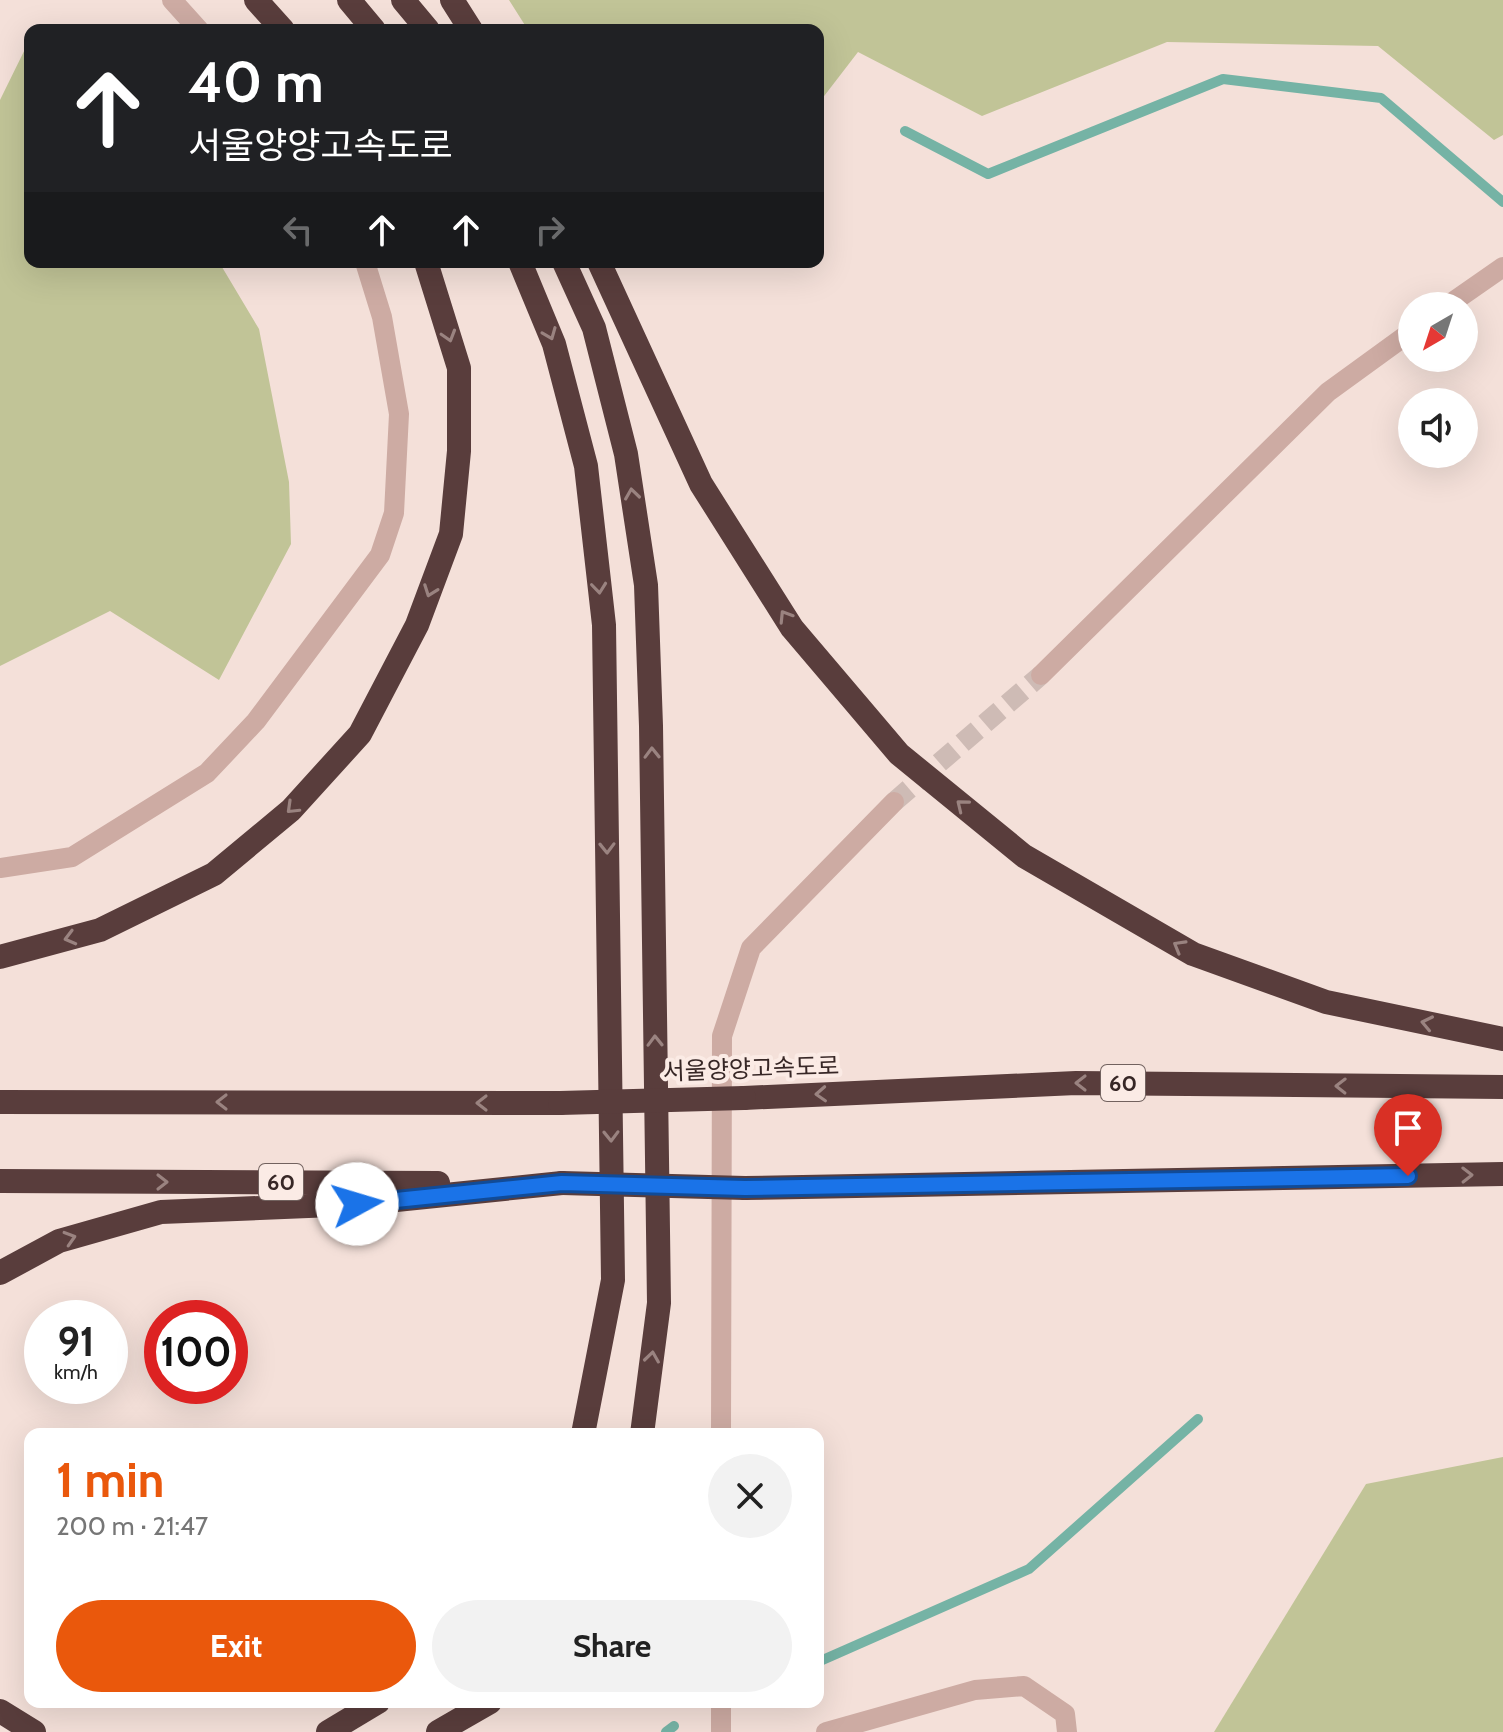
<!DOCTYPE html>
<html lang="en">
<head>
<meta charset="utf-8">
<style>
  body { margin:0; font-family:Cabin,"Noto Sans KR",sans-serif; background:#f2f2f2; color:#222; height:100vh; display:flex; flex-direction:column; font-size:30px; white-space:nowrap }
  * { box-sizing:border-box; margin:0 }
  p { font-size:26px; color:#767676 }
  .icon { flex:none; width:44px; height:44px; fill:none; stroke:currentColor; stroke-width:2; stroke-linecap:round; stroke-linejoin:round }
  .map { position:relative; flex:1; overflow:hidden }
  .panel { position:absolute; left:24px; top:1428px; width:800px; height:280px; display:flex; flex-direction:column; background:#fff; border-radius:16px; box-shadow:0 8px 32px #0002 }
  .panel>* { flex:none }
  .top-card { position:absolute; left:24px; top:24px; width:800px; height:244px; border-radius:16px; box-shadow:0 8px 32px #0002; background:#202124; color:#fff; overflow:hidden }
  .needle { width:52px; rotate:219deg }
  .buttons { position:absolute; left:1398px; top:292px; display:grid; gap:16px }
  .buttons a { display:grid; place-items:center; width:80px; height:80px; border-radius:50%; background:#fff; box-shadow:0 8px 32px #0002; font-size:40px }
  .speed { position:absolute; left:24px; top:1300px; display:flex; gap:16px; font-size:40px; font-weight:700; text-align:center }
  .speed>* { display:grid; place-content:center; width:104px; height:104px; border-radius:50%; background:#fff; box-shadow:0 8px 32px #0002; line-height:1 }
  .speed small { font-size:20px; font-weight:400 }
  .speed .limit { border:12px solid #d22; background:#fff; color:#111 }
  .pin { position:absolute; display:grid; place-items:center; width:68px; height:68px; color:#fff; margin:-82px -34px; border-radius:50% 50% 50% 0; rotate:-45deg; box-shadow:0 0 8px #0007 }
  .pin .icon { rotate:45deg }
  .me { position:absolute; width:88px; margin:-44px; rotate:84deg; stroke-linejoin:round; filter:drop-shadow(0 0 6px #0008) }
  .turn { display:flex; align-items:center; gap:28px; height:168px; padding:0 32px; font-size:36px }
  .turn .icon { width:104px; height:104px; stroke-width:2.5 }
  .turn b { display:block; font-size:56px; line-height:68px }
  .lanes { display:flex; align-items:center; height:76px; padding:0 32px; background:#0003; justify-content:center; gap:40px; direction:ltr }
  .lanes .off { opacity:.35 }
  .round { display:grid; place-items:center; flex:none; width:84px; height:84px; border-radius:42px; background:#f2f2f2 }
  .head { display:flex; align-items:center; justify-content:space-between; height:136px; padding:0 32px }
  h1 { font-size:48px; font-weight:700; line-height:60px; color:#ea580c }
  .primary-button { display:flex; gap:16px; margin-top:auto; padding:16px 32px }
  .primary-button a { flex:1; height:92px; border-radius:48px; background:#ea580c; color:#fff; font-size:32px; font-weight:700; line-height:92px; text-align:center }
  .primary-button a+a { background:#f2f2f2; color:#222 }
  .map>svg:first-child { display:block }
  .green { fill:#c1c497 }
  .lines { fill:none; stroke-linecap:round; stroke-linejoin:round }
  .stream { stroke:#75b3a5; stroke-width:10 }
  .minor-tunnel { stroke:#cebbb5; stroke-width:20; stroke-dasharray:20 10; stroke-linecap:butt }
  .minor { stroke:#cdaba3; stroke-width:20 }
  .highway { stroke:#593d3c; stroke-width:24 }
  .highway-bridge { stroke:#593d3c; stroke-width:24 }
  .oneway { stroke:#9a8380 }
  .route-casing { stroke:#114b97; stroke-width:20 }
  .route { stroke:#1a73e8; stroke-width:14 }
  .labels { text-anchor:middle; stroke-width:8; stroke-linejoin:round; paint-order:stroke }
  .shield { fill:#fbebe5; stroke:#72625f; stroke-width:2 }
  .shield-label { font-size:22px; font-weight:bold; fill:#372726 }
  .street-label { font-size:24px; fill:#372726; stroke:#fbebe5 }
</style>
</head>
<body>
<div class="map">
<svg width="1503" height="1732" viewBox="0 0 1503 1732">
  <rect width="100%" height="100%" fill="#f4e0d9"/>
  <g class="green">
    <path d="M509,0H1503V135L1494,140L1378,46L1167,42L982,116L858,52L818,104V30H528Z"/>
    <path d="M30,39V262H219L259,329L289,482L291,544L219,680L110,611L0,666V100Z"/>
    <path d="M1503,1457V1732H1214L1366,1484Z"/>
  </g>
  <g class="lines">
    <g class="stream">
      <path d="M905,131L988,174L1223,79L1381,98L1503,202"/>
      <path d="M818,1662L1029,1569L1198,1419"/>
      <path d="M666,1732L674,1726"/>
    </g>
    <path class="minor-tunnel" d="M894,802L1041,675"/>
    <g class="minor">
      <path d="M172,0L199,30"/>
      <path d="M1447,306L1503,267"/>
      <path d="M1041,675L1328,392L1412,331"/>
      <path d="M0,868L72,857L207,773L256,721L380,555L394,513L399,414L382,317L365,262"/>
      <path d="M721,1434L722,1036L751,948L894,802"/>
      <path d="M721,1702V1732"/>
      <path d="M826,1732L975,1690L1024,1686L1065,1714L1067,1732"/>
    </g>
    <g class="highway">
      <path d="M256,0L283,30"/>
      <path d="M349,0L374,30"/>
      <path d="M403,0L428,30"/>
      <path d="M452,0L471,30"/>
      <path d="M520,262L554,344L586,466L604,625L613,1280L583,1434"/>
      <path d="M564,262L594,328L626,454L646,585L651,726L659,1303L642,1434"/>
      <path d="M599,262L701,484L792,628L899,754L1024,856L1193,954L1326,1002L1503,1039"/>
      <path d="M0,957L100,930L214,874L291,810L360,734L417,625L451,534L459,451V368L426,262"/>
      <path d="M744,1098L1076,1083L1503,1087"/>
      <path d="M0,1102L560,1103"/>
      <path d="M0,1181L438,1183"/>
      <path d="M745,1188L1503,1174"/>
      <path d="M0,1273L59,1241L161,1212L357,1204L562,1183"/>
      <path d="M0,1711L34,1732"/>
      <path d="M328,1732L378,1702"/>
      <path d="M438,1732L490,1702"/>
    </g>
    <g class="highway-bridge">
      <path d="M560,1103L744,1098"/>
      <path d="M562,1183L745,1188"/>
    </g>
  </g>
  <defs><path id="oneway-chevron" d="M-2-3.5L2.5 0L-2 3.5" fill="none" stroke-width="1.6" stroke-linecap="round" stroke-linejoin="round" transform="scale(2)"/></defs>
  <g class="oneway">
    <use href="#oneway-chevron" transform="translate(550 334) rotate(68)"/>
    <use href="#oneway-chevron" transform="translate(449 336) rotate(73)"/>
    <use href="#oneway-chevron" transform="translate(632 494) rotate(-98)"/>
    <use href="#oneway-chevron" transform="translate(599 588) rotate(84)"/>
    <use href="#oneway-chevron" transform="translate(430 591) rotate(110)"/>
    <use href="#oneway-chevron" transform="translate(785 616) rotate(-122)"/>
    <use href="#oneway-chevron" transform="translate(652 753) rotate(-91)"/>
    <use href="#oneway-chevron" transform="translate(962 805) rotate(-141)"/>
    <use href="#oneway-chevron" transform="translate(292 808) rotate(136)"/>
    <use href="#oneway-chevron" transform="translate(607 848) rotate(89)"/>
    <use href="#oneway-chevron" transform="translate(70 938) rotate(165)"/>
    <use href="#oneway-chevron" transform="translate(1179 946) rotate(-150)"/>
    <use href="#oneway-chevron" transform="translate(1427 1023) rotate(-168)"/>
    <use href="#oneway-chevron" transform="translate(655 1041) rotate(-91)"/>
    <use href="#oneway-chevron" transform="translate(1081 1083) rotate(180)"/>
    <use href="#oneway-chevron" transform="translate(1341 1086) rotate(-179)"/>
    <use href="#oneway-chevron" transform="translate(821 1094) rotate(177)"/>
    <use href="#oneway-chevron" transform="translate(222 1102) rotate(-180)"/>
    <use href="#oneway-chevron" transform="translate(482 1103) rotate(-180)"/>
    <use href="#oneway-chevron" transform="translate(611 1136) rotate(89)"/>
    <use href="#oneway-chevron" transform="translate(1467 1175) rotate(-1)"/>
    <use href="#oneway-chevron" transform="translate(162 1182)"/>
    <use href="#oneway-chevron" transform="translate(70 1238) rotate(-17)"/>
    <use href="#oneway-chevron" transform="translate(652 1357) rotate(-82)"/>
  </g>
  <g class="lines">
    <g class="route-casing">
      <path id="route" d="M357,1204L562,1183L745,1188L1408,1176"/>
    </g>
    <use href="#route" class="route"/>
  </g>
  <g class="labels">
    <g class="shield">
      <rect x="1101" y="1065" width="44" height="36" rx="6"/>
      <rect x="259" y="1164" width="44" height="36" rx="6"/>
    </g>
    <g class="shield-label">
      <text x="1123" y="1091">60</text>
      <text x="281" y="1190">60</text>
    </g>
    <g class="street-label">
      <text transform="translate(751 1069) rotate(-2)" y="8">서울양양고속도로</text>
    </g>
  </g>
</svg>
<div class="buttons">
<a><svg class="needle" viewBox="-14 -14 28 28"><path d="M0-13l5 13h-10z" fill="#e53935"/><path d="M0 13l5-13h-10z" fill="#767676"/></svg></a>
<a><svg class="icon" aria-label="sound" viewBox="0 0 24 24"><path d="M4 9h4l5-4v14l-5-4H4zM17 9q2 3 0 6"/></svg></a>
</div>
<div class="speed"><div>91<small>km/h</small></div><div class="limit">100</div></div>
<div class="pin" style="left:1408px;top:1176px;background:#d93025"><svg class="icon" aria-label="arrive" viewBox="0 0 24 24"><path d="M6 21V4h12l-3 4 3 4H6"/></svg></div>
<svg class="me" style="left:357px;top:1204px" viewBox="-20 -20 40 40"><circle r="19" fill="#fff"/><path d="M0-13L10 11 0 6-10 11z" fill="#1a73e8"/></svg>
<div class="top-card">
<div class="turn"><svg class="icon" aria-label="ahead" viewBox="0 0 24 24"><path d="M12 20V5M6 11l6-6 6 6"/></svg><div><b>40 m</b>서울양양고속도로</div></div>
<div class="lanes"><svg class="icon off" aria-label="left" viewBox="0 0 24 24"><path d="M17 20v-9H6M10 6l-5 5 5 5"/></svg><svg class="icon" aria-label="ahead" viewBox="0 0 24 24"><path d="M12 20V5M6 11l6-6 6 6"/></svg><svg class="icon" aria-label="ahead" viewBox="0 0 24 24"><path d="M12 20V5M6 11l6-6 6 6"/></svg><svg class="icon off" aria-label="right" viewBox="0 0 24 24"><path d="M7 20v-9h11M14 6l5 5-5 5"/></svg></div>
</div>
<section class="panel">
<div class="head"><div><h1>1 min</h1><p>200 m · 21:47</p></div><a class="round"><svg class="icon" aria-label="close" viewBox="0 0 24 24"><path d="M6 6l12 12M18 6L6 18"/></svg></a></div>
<div class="primary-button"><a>Exit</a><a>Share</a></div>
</section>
</div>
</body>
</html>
